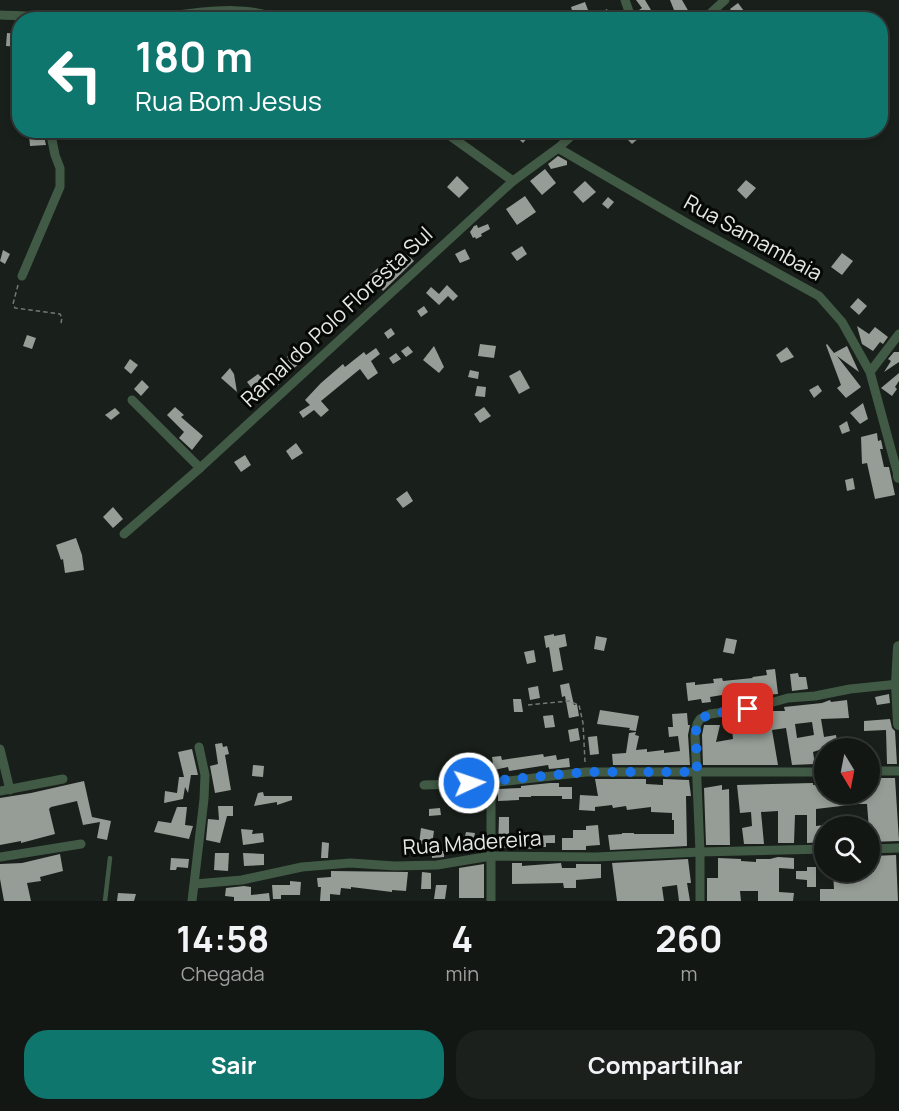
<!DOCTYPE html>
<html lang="pt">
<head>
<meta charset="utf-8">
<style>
  body { margin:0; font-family:Manrope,sans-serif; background:#1c201d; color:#f1f3f6; height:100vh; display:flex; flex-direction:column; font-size:22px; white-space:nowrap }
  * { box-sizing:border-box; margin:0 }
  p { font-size:20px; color:#9d9fa0 }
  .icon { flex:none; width:33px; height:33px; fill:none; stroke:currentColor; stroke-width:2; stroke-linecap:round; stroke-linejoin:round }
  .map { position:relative; height:901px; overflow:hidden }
  .side { display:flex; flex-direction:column; background:#131714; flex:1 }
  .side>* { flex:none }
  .top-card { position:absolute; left:12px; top:12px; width:876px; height:126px; border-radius:24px; box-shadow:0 3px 9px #0003,0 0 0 2px #323634; background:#0f766e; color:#fff; overflow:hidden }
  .needle { width:39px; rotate:170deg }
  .tools { position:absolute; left:814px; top:738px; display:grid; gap:12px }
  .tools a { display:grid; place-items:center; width:66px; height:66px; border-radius:50%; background:#131714; box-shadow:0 3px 9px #0003,0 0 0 2px #323634; font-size:30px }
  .pin { position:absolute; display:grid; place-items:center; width:51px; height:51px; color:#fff; margin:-26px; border-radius:12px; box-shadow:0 3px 9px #0006 }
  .me { position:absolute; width:66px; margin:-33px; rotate:87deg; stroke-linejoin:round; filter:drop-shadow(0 0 4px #0008) }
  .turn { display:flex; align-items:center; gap:21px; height:126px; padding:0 24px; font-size:27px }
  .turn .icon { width:78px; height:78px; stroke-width:2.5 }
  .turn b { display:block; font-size:42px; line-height:51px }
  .eta { display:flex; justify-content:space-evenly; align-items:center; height:102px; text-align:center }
  .eta b { font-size:36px; font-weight:700; line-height:42px }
  .cta { display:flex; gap:12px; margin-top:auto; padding:12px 24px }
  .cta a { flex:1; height:69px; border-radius:24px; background:#0f766e; color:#fff; font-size:24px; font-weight:700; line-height:69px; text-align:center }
  .cta a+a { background:#1c201d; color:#f1f3f6 }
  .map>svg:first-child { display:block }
  .building { fill:#959d96; fill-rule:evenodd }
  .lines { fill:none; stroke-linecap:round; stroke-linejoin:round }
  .path { stroke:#747975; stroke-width:1.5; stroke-dasharray:4.5 3; stroke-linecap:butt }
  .service { stroke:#415a45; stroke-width:4.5 }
  .minor { stroke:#415a45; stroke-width:9 }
  .tertiary { stroke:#415a45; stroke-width:12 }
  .route { stroke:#1a73e8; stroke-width:10; stroke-dasharray:0 18 }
  .labels { text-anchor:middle; stroke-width:6; stroke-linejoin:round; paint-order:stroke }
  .street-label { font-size:21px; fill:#e5e9e5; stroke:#060806 }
</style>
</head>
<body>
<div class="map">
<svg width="899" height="901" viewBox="0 0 899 901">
  <rect width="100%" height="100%" fill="#191f1a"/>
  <g class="building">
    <path d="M636,0H645L657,20H639L636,12L642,8Z"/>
    <path d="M670,0H682L689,12L678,20Z"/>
    <path d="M585,2L591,18L607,9L611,20H575L571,7Z"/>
    <path d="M738,3L747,15L742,20H739L730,9Z"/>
    <path d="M7,33L20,34L18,47L6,46Z"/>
    <path d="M509,130H534L523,143Z"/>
    <path d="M630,130L639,138L632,144L624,136Z"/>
    <path d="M43,132L46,145L30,146L29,134Z"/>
    <path d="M558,156L567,161V165L551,169L548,164Z"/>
    <path d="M545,169L556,183L542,195L530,181Z"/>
    <path d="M457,176L469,188L459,198L447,187Z"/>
    <path d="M746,180L756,188L746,199L737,190Z"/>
    <path d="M585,181L596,192L583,203L573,192Z"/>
    <path d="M525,196L536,212L517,225L506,209Z"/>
    <path d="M608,197L614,202L608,209L602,204Z"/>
    <path d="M488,224L490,229L481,234L482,236L476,239L475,237L473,238L470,232L474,226L477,225L478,228Z"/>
    <path d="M522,246L527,254L517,261L511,253Z"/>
    <path d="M465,249L470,259L460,263L455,254Z"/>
    <path d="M3,250L10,254L5,264L0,261Z"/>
    <path d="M842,253L853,261L842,275L831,267Z"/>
    <path d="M407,254L414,261L383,291L370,275L378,268L382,273L395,262L396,264Z"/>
    <path d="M447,285L458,296L453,301L448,296L439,305L426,293L431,287L439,294Z"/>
    <path d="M858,298L867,306L859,315L850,307Z"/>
    <path d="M424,306L428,312L421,317L417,311Z"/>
    <path d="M857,326L869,334L875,327L888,337L883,344L880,342L873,351L862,344Z"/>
    <path d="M391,328L395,334L388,339L384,333Z"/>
    <path d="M27,335L36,338L32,349L23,346Z"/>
    <path d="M480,344L496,346L494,358L478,356Z"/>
    <path d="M827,344L834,353L847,346L859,372L837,356L861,387L846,398L837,388L841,385L826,345Z"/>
    <path d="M408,346L413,352L406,357L401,351Z"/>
    <path d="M434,346L444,367L439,373L423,360Z"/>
    <path d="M787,347L794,357L781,363L776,355Z"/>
    <path d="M376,348L380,354L371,361L378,373L368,380L360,369L321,401L329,410L321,417L314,410L303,418L299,412L310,405L305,400L321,383L343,364L345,367L364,352L366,355Z"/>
    <path d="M295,349L305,359L283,377L284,379L277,386L274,382L257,395L247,382L258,374L263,379L289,359L287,357Z"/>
    <path d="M894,352H899V362L884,372L891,361L888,359Z"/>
    <path d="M396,353L401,359L393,364L389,358Z"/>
    <path d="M130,359L138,365L131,374L124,368Z"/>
    <path d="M230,368L234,374L237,392L221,378Z"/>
    <path d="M470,370L479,372L478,379L468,377Z"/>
    <path d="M520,370L530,388L519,394L509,376Z"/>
    <path d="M899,373V381L895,387L897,389L892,396L881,388Z"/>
    <path d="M142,380L149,387L141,396L134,389Z"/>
    <path d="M818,385L822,391L814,398L809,390Z"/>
    <path d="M477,386L486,387L485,397L475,396Z"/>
    <path d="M863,403L868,419L860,424L850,413Z"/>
    <path d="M175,407L184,415L181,417L203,436L192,450L179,438L184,432L167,415Z"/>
    <path d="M484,407L491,416L480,423L474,414Z"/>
    <path d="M115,408L120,413L111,420L105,415Z"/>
    <path d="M847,421L850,431L842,434L839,426Z"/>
    <path d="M877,433L878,441L881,440L883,449H880L884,467H889L895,495L875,499L867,463L862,464L861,437Z"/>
    <path d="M296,443L303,453L292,460L286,451Z"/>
    <path d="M245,455L251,465L241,472L234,462Z"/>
    <path d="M853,478L855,489L847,491L845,480Z"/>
    <path d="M407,491L413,501L403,508L396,499Z"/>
    <path d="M113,507L123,519L113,528L103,517Z"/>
    <path d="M76,538L82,555L84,570L65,573L63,559L61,560L56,545Z"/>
    <path d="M554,634V636L565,634L567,646L559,648L563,670L553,672L549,647L546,648L544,636Z"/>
    <path d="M596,636L607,638L604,651L594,649Z"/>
    <path d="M726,638L737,640L734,654L723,652Z"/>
    <path d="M534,650L536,662L527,664L524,652Z"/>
    <path d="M775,669L778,694L730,698L728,694L710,697L711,702L702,703L701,699L688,701L686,683L695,682V685L714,683L713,679L722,678L723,681L753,678L752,677L767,675L766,670Z"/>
    <path d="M798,673L799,677H806L808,689L792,691L790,674Z"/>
    <path d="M569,683L574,705L577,704L579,716L569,718L565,696L562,697L560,685Z"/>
    <path d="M538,686L540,698L530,700L528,688Z"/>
    <path d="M889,694L890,703L877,705L875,697Z"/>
    <path d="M513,699H521L523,712H514Z"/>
    <path d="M830,700L831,702L847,700L849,718L821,719L824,737L836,735L838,748H825L813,752L815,764L792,765L786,728L772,730L778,765H703L702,735L704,725H720L716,742L733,739L731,718L765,711H785L784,707L822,703ZM812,722L814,735L797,738L795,724Z"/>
    <path d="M600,710L639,716L636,731L629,730L630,728L597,724Z"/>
    <path d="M687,713L688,725H690L688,735L690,765H613L612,754L626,753L629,733L636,732L635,735L639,736L636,750L647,749V752L664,750V753L680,751L678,736L669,737L668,727H673L672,714Z"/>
    <path d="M553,715L555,727L545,728L543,716Z"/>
    <path d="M890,719L892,728L895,731L897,764H887L886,730L864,731V721Z"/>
    <path d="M578,728L580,740L570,742L568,730Z"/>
    <path d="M597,736L599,754L590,755L588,737Z"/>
    <path d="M222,743L223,747L227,746L229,754L225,755L231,790L215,793L210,766L218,764L215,744Z"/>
    <path d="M192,749L198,775H191L188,793L185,787L183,799L164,803L165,791L177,793L179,777H184L178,752Z"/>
    <path d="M459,754L472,755L471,773L458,772Z"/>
    <path d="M543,754L544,757L556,755L557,760L569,758L570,767L549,769L548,765L509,771L508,767L494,770L492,757L501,756L502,760Z"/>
    <path d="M253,765L264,766L263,777L252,776Z"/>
    <path d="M446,768H453V777H445Z"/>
    <path d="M871,778H895L899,841L870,842L867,804H858L816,809V826L825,825V842L807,843V815H795L794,843H778V811L761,812L764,844H744L742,828L752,826L751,812L740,813L737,785L813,783V785L825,784V794H872Z"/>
    <path d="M595,779H646V784L663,785V779L689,780L691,796H686L687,846L610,850L608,835L622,834V833H634V834H674V820H672V813L651,812V807L627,810L626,806L613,808L612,805L595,807V811L579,810L580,795L598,796Z"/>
    <path d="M84,781L92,817L111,821L107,840L97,838L100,822L83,825L77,801L51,807L49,809L55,834L21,843V841L0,845V798L31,793Z"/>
    <path d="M550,783H559V787H572V799H562V796H531V797H519V800L498,801V789L521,788V786Z"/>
    <path d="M722,785V790L729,789L730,845H706L704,788Z"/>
    <path d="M263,792L264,796H292V800L277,805V802L254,806L258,793Z"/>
    <path d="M466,799L467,809L459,810V801Z"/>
    <path d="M218,806H233V816H227L220,843L206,840L208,819L219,820Z"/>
    <path d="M177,807H187L185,825L193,826L189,839L154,832L158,821L171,823Z"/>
    <path d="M440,808L441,815L429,816V809Z"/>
    <path d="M499,817H509V837L555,835V843H546V847H534V849L498,848Z"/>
    <path d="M598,825L600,845L586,846V850H562V838H573V830H586V826Z"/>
    <path d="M421,828L434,831L432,845L419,844Z"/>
    <path d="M241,829L253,830L252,834L263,833L264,842L243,845Z"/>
    <path d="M466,832L475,833L471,852L462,851Z"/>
    <path d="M322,842L329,843L328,858H321Z"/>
    <path d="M432,851H444V857L432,858Z"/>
    <path d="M215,853H229L228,871L214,870Z"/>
    <path d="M243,853L264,854V865L244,866Z"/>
    <path d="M60,854L63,871L40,877L41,881L27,883L31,901H4L0,879V864L22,863Z"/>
    <path d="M896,855L898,901H820V889H834L833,872H874L873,856Z"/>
    <path d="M778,857L794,858V869L779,868V892L794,893L793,901H758V891H740L741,901H707V878H718V858L741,859V861L756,862V859H770Z"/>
    <path d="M171,858L189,859L188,868L177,867L176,870H170Z"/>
    <path d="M688,859L691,883H687L690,901H679L677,885L662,887L664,901H617L612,863Z"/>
    <path d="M512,863H522V866L561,863L562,868H576V864H601V878L576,880V888H564L563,883L512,884Z"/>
    <path d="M484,864V898H459V868Z"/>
    <path d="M807,867H816V887H807V880L796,879V871H807Z"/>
    <path d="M331,871L408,872L406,891L392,890V892L351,887V889L341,888L340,895L330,894V901H320L321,887H318L317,878L331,877Z"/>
    <path d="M422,872L431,873V889H421Z"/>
    <path d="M290,881L301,882L300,895H281V899H273L272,885H290Z"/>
    <path d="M436,885H447L445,899H434Z"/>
    <path d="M244,886L251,887V895L269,893L270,901H234V897L225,896L226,888Z"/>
    <path d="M118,893L136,894L134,901H117Z"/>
  </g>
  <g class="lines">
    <g class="path">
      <path d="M18,285L13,304L15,308L60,314L62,318L61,323"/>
      <path d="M528,705L569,701L579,705L583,723L585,762"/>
    </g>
    <path class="service" d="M105,901L110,858"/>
    <g class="minor">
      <path d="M625,0L632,20"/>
      <path d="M0,15C50,17 101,20 151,17C195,15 239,2 282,20"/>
      <path d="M703,20L725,0"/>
      <path d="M442,130L513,181"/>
      <path d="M558,148L690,225L819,296L842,322L870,372L898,475"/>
      <path d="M22,276L60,187V168L55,155L50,130"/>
      <path d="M870,372L899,334"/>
      <path d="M132,400L200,468"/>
      <path d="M124,534L200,468L513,181L558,148L578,130"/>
      <path d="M0,749L10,790"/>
      <path d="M870,771H899"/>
      <path d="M491,783V901"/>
      <path d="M424,785L491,783L586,772H825"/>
      <path d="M0,791L63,779"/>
      <path d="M870,849L899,848"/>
      <path d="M0,857L81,844"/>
      <path d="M195,884L242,880L302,867L350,863L395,866L437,865L491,856L596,857L700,852L825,849"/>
      <path d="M192,901L204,799L205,775L199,747"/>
      <path d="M700,901V852L695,735L697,724L700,719L710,714L748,709L788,698L815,696L850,689L899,684"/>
    </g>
    <g class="tertiary">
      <path d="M899,474V477"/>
      <path d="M899,647L897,684L899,724"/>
    </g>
  </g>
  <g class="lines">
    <path class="route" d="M469,783L586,772H697L696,730L700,719L710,714L748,709"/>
  </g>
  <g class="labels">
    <g class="street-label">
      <text transform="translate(753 238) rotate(29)" y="7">Rua Samambaia</text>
      <text transform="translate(337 317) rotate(-43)" y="7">Ramal do Polo Floresta Sul</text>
      <text transform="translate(472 843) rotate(-4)" y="7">Rua Madereira</text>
    </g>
  </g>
</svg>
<div class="tools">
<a><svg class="needle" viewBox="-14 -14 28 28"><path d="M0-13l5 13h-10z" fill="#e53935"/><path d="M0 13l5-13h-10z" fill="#9d9fa0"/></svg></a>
<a><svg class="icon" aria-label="search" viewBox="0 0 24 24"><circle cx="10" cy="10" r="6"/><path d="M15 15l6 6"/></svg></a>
</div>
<div class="pin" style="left:748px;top:709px;background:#d93025"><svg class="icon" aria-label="arrive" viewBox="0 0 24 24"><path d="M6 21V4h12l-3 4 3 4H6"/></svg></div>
<svg class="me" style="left:469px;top:783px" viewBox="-20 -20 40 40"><circle r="17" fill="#1a73e8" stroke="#fff" stroke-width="3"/><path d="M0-11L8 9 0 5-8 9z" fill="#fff"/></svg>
<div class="top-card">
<div class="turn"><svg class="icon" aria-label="left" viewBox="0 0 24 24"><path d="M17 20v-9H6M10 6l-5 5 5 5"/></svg><div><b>180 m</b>Rua Bom Jesus</div></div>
</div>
</div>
<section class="side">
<div class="eta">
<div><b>14:58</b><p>Chegada</p></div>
<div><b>4</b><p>min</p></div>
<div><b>260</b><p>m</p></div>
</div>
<div class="cta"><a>Sair</a><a>Compartilhar</a></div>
</section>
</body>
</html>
